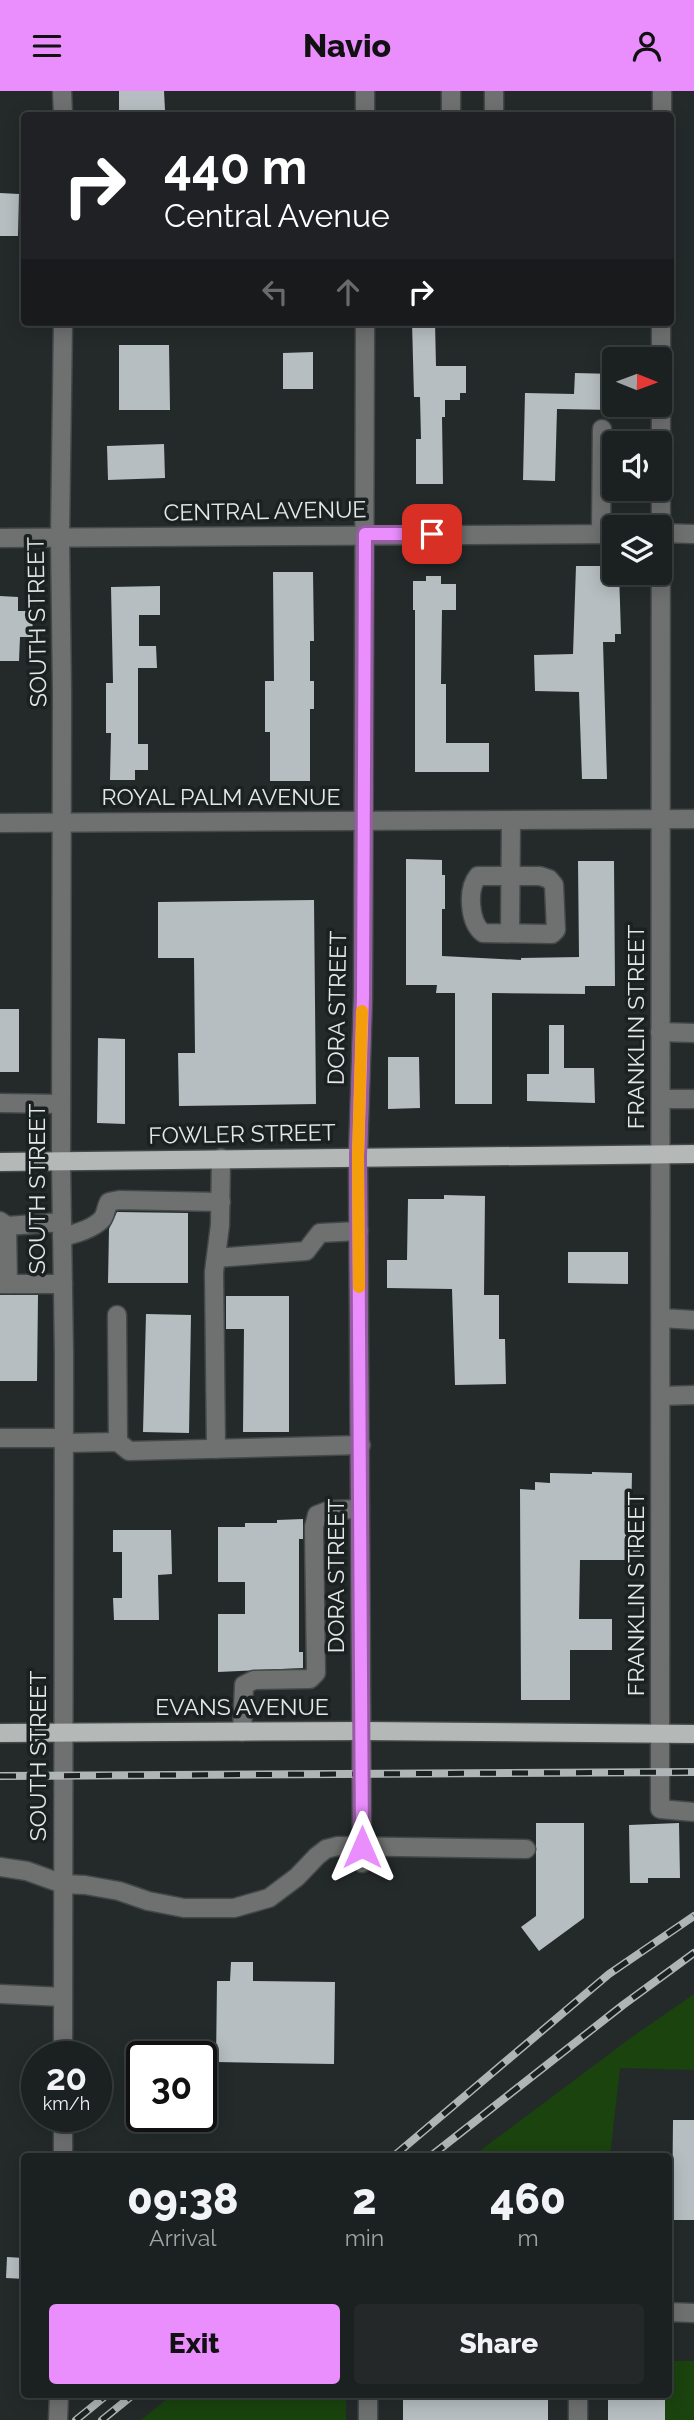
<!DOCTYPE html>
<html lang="en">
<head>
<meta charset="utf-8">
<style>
  body { margin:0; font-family:Raleway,sans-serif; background:#242829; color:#f1f3f6; height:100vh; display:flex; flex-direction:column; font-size:26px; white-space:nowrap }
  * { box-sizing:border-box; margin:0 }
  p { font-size:23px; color:#a0a3a5 }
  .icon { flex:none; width:38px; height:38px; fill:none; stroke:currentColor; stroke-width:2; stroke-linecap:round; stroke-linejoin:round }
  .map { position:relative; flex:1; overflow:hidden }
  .drawer { position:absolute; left:21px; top:2062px; width:651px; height:245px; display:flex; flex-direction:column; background:#1b2020; border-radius:7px; box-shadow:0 4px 18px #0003,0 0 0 2px #393e3e }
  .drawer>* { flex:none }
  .banner { position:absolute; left:21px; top:21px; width:653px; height:214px; border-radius:7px; box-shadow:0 4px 18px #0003,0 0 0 2px #393e3e; background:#202124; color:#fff; overflow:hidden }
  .needle { width:46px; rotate:91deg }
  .buttons { position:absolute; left:602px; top:256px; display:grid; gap:14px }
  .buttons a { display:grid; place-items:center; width:70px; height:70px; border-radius:7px; background:#1b2020; box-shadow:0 4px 18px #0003,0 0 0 2px #393e3e; font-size:35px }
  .speed { position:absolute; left:21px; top:1950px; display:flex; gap:14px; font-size:35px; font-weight:700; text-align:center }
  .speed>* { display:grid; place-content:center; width:91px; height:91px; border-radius:50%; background:#1b2020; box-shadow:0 4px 18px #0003,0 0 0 2px #393e3e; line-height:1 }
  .speed small { font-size:18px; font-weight:400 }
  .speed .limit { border:4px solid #111; border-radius:10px; background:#fff; color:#111 }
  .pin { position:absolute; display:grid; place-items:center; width:60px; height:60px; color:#fff; margin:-30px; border-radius:14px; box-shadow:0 4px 10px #0006 }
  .me { position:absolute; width:77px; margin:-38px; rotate:0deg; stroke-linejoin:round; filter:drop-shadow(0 0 5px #0008) }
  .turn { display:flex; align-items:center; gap:24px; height:147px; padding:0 28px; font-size:32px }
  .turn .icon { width:91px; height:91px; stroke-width:2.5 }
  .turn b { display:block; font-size:49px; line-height:60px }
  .lanes { display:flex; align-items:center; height:66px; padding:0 28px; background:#0003; justify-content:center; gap:35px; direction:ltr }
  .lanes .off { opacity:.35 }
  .eta { display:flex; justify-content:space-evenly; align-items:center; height:119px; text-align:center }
  .eta b { font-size:42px; font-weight:800; line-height:49px }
  .button { display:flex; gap:14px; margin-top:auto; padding:14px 28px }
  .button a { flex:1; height:80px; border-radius:7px; background:#ea8dfd; color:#111; font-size:28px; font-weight:800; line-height:80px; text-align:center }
  .button a+a { background:#242829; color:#f1f3f6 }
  header { display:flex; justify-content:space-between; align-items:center; height:91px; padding:0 28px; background:#ea8dfd; color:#111; font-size:32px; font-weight:800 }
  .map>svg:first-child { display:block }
  .green { fill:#1a430e }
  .building { fill:#b7bec1 }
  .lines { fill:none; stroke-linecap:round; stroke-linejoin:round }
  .minor-casing { stroke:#434848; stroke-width:21 }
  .major-casing { stroke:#434848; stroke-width:21 }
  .minor { stroke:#6e7170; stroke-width:18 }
  .major { stroke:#b4b9b7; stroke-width:18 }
  .rail-casing { stroke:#afb4b4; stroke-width:8 }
  .rail { stroke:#1b2120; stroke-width:5; stroke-dasharray:16; stroke-linecap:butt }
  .route-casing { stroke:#985ca4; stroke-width:18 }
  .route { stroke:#ea8dfd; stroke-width:12 }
  .slow { stroke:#f59e0b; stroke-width:12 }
  .labels { text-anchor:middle; stroke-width:7; stroke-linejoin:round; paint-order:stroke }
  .street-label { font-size:23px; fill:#e3e7e7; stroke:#1b2120 }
</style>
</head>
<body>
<header><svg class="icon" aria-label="menu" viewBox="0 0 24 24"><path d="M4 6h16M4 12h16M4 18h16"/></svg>Navio<svg class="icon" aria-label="person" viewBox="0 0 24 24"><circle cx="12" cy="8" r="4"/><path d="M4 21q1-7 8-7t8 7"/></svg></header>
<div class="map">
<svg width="694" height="2329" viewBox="0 0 694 2329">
  <rect width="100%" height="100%" fill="#242a2a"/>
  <g class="green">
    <path d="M694,1903V1979L620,1977L610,2065H473L632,1946Z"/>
    <path d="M669,2270H694V2329H665V2303H668Z"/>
    <path d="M173,2303H346V2329H141Z"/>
  </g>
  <g class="building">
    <path d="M119,0H164L165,19L119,20Z"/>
    <path d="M0,102L19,103L18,145H0Z"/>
    <path d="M412,231H435L436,275H466V302H460V309H445V326H442L443,393H416V348H421L420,306H414Z"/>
    <path d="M119,254H169L170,319H119Z"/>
    <path d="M313,261V298H283V262Z"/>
    <path d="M575,282L614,283V319L557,318L555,390L523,389L525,302L574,303Z"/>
    <path d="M164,353L165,387L108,389L107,355Z"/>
    <path d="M576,475H614V481H619L621,543H615V551H603L607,688H582L579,601L535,600L534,564L573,563Z"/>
    <path d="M273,481H313L314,550H310V590H314V618H310V690H270V641H265V590H274Z"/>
    <path d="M426,485H441V493H456V519H442L441,593H446V652H489V681H415V519H413V490H426Z"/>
    <path d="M160,495V524H139V555H156L157,577H138V653H148V679H135V689H110L111,642H106V592H113L111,496Z"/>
    <path d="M0,505L18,506V520H32L33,546H20L19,570H0Z"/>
    <path d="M406,768L442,769V784H445V818H442V865L521,869V867L579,866L578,770H614L615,895H585V903L492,902V1013H455V902H436L437,894H406Z"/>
    <path d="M314,809L316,1013L179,1015L178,962H195L194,867H158V811Z"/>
    <rect x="0" y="918" width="19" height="63"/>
    <path d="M549,934H564V977H594L595,1012L527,1010V983H549Z"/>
    <path d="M98,947L125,948V1033L97,1032Z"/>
    <path d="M388,966H419L420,1017L388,1018Z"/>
    <path d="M444,1104L485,1105L484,1204H499V1248H505L506,1293L455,1294L452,1198L387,1197V1169H407L408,1108H444Z"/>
    <path d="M117,1121L188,1122V1192H108L109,1138Z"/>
    <path d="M568,1161H628V1193L568,1192Z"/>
    <path d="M0,1204H38L37,1290H0Z"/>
    <path d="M226,1205H289V1341H243L244,1238H226Z"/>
    <path d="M146,1223L191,1224L189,1342L143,1341Z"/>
    <path d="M592,1381L632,1382L631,1433H640V1469H580L579,1528H612V1559H570V1609H521L520,1398L535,1399V1391L550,1392V1382L592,1383Z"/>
    <path d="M303,1428V1448H299V1561H303V1577L218,1581V1523H245V1491H218V1436H245V1432H277V1429Z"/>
    <path d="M113,1439H171L172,1483L158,1484L159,1529H114L113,1507H122V1461H113Z"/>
    <path d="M536,1732H584V1827L539,1860L521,1836L536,1825Z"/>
    <path d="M679,1732L680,1787H648V1792H630L629,1734Z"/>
    <path d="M231,1871H253V1890L335,1891L334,1973L216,1971L217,1890H230Z"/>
    <path d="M673,2029H694V2129H672Z"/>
    <path d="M7,2166L24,2167V2188L6,2187Z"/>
    <rect x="403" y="2303" width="145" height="26"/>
    <rect x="608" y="2303" width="57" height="26"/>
  </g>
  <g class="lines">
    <g class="minor-casing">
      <g id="minor">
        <path d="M62,0L63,24"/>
        <path d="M365,0V24"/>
        <path d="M451,24V0"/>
        <path d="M494,24V0"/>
        <path d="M662,24V0"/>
        <path d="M63,231L60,447L62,602L61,1071L64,1265L63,1965"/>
        <path d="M661,231L660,1718L694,1721"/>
        <path d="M660,442L694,443"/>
        <path d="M601,443L602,338"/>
        <path d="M0,447L614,443"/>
        <path d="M0,732L694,728"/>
        <path d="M478,785H540L549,788L554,794L556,839L552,843L483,842C469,831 467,798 478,785Z"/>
        <path d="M510,842L511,730"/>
        <path d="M660,941L694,942"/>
        <path d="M661,1008H694"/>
        <path d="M0,1012L61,1013"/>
        <path d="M0,1130L7,1135L8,1193"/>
        <path d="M7,1135L62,1131"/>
        <path d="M62,1146C75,1143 94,1138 103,1127C106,1122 106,1116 109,1111L119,1109L221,1111"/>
        <path d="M216,1167L306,1160L320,1142L359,1140"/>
        <path d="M0,1193H63"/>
        <path d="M117,1224L118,1351L129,1360L361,1354"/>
        <path d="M661,1227L694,1229"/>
        <path d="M661,1305L694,1304"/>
        <path d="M0,1347H63"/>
        <path d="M64,1352L118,1351"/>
        <path d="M216,1358L214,1181L220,1134L221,1067"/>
        <path d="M242,1641L244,1594L254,1589L310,1588L316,1582L314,1436L317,1424L330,1419L360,1418"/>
        <path d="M362,1772L358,1065L363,906L365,231"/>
        <path d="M0,1776L27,1780L63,1793L85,1794L119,1800L148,1810L184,1817H234L269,1807L297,1786L317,1765L326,1758L338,1755L526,1758"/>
        <path d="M0,1903L63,1906"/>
        <path d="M63,2025V2065"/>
        <path d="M668,2221L694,2222"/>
        <path d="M578,2303V2329"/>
        <path d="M58,2329L59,2303"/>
        <path d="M368,2329V2303"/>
      </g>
    </g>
    <g class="major-casing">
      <g id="major">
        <path d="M0,1071L694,1063"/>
        <path d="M0,1642L362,1640L694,1643"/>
      </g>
    </g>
    <use href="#minor" class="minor"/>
    <use href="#major" class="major"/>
    <g class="rail-casing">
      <g id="rail">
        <path d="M0,1685L694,1681"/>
        <path d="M394,2065L609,1883L694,1825"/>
        <path d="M431,2065L623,1914L694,1862"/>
        <path d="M76,2329L108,2303"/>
        <path d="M102,2329L134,2303"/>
      </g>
    </g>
    <use href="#rail" class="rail"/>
  </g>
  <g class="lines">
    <g class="route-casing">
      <path id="route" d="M362,1756L358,1065L363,906L365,443H432"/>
    </g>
    <use href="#route" class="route"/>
    <path class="slow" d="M359,1196L358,1065L362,920"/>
  </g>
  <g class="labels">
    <g class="street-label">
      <text transform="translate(265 420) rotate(-1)" y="8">CENTRAL AVENUE</text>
      <text transform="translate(37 531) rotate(-91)" y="8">SOUTH STREET</text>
      <text x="221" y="714">ROYAL PALM AVENUE</text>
      <text transform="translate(337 917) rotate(-89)" y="8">DORA STREET</text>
      <text transform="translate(636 936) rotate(-90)" y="8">FRANKLIN STREET</text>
      <text transform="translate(242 1043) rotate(-1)" y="8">FOWLER STREET</text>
      <text transform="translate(37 1098) rotate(-90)" y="8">SOUTH STREET</text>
      <text transform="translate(336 1485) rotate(-90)" y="8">DORA STREET</text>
      <text transform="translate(636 1503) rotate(-90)" y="8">FRANKLIN STREET</text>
      <text x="242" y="1624">EVANS AVENUE</text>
      <text transform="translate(38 1665) rotate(-90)" y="8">SOUTH STREET</text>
    </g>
  </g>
</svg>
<div class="buttons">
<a><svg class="needle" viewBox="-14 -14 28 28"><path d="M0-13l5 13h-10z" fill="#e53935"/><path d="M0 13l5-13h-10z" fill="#a0a3a5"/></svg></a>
<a><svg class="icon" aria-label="sound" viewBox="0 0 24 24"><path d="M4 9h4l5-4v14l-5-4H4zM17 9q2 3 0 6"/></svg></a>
<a><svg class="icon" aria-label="layers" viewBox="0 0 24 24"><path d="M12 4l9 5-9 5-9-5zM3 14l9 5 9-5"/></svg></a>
</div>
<div class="speed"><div>20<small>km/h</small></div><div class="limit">30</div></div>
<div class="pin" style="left:432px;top:443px;background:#d93025"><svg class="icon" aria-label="arrive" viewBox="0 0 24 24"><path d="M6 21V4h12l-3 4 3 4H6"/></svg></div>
<svg class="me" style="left:362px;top:1756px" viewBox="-20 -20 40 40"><path d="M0-17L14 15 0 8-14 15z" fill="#ea8dfd" stroke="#fff" stroke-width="4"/></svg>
<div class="banner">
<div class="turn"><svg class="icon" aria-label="right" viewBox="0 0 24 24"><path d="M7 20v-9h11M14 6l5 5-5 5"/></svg><div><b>440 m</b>Central Avenue</div></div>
<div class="lanes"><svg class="icon off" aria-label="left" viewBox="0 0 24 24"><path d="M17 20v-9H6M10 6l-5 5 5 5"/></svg><svg class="icon off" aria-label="ahead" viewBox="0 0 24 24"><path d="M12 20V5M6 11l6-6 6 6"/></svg><svg class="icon" aria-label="right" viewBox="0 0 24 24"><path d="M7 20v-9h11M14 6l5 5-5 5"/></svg></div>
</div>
<section class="drawer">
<div class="eta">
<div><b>09:38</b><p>Arrival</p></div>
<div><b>2</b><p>min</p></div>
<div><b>460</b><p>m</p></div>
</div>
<div class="button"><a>Exit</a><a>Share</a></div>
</section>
</div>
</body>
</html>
